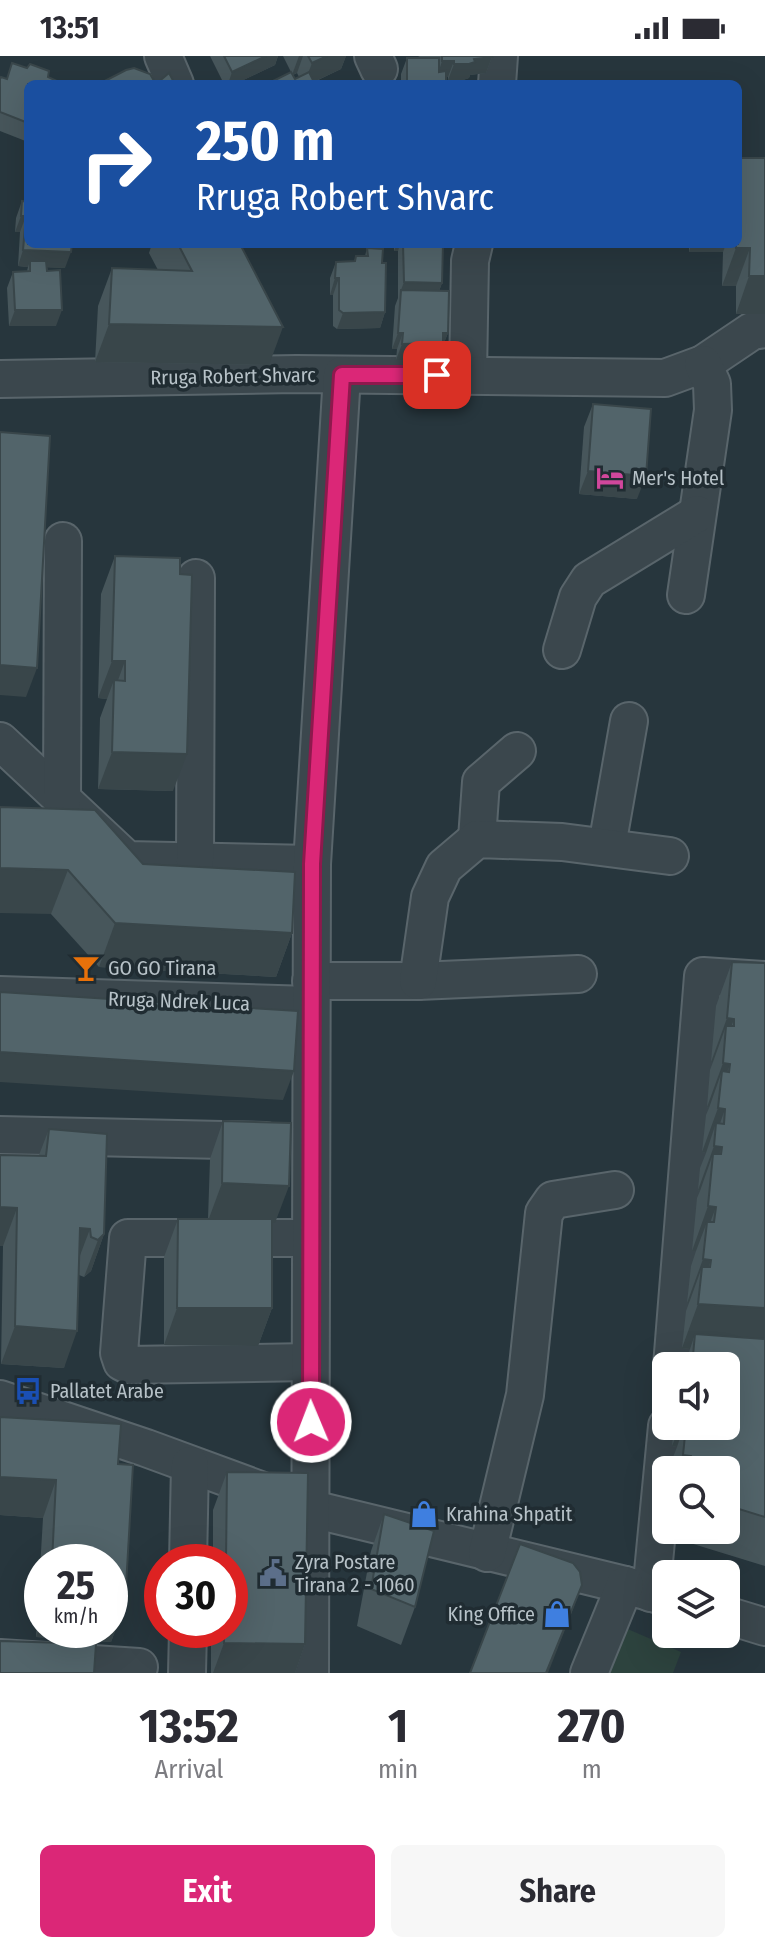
<!DOCTYPE html>
<html lang="en">
<head>
<meta charset="utf-8">
<style>
  body { margin:0; font-family:"Fira Sans Condensed",sans-serif; background:#f7f7f7; color:#2b2b33; height:100vh; display:flex; flex-direction:column; font-size:30px; white-space:nowrap }
  * { box-sizing:border-box; margin:0 }
  p { font-size:26px; color:#7c7c81 }
  .icon { flex:none; width:44px; height:44px; fill:none; stroke:currentColor; stroke-width:2; stroke-linecap:round; stroke-linejoin:round }
  .map { position:relative; height:1617px; overflow:hidden }
  .sheet { display:flex; flex-direction:column; background:#fff; flex:1 }
  .sheet>* { flex:none }
  .top-card { position:absolute; left:24px; top:24px; width:718px; height:168px; border-radius:12px; box-shadow:0 8px 32px #0002; background:#1a4fa0; color:#fff; overflow:hidden }
  .buttons { position:absolute; left:652px; top:1296px; display:grid; gap:16px }
  .buttons a { display:grid; place-items:center; width:88px; height:88px; border-radius:12px; background:#fff; box-shadow:0 8px 32px #0002; font-size:40px }
  .speed { position:absolute; left:24px; top:1488px; display:flex; gap:16px; font-size:40px; font-weight:700; text-align:center }
  .speed>* { display:grid; place-content:center; width:104px; height:104px; border-radius:50%; background:#fff; box-shadow:0 8px 32px #0002; line-height:1 }
  .speed small { font-size:20px; font-weight:400 }
  .speed .limit { border:12px solid #d22; background:#fff; color:#111 }
  .pin { position:absolute; display:grid; place-items:center; width:68px; height:68px; color:#fff; margin:-34px; border-radius:16px; box-shadow:0 4px 12px #0006 }
  .me { position:absolute; width:88px; margin:-44px; rotate:359deg; stroke-linejoin:round; filter:drop-shadow(0 0 6px #0008) }
  .turn { display:flex; align-items:center; gap:28px; height:168px; padding:0 40px; font-size:36px }
  .turn .icon { width:104px; height:104px; stroke-width:2.5 }
  .turn b { display:block; font-size:56px; line-height:68px }
  .eta { display:flex; justify-content:space-evenly; align-items:center; height:136px; text-align:center }
  .eta b { font-size:48px; font-weight:700; line-height:56px }
  .primary-button { display:flex; gap:16px; margin-top:auto; padding:16px 40px }
  .primary-button a { flex:1; height:92px; border-radius:12px; background:#db2777; color:#fff; font-size:32px; font-weight:700; line-height:92px; text-align:center }
  .primary-button a+a { background:#f7f7f7; color:#2b2b33 }
  .status { display:flex; justify-content:space-between; align-items:center; height:56px; padding:0 40px; background:#fff; direction:ltr }
  .status svg { height:22px; fill:currentColor }
  .map>svg:first-child { display:block }
  .green { fill:#2d433e }
  .lines { fill:none; stroke-linecap:round; stroke-linejoin:round }
  .minor-casing { stroke:#59656b; stroke-width:40 }
  .minor { stroke:#3b474d; stroke-width:36 }
  .wall { fill:#47565b; fill-rule:evenodd }
  .shaded-wall { fill:#39464a }
  .building { fill:#52646a; stroke:#39464a; stroke-width:2 }
  .route-casing { stroke:#8e194d; stroke-width:20 }
  .route { stroke:#db2777; stroke-width:14 }
  .labels { text-anchor:middle; stroke-width:7; stroke-linejoin:round; paint-order:stroke }
  .street-label { font-size:20px; fill:#b7c2c8; stroke:#202c32 }
  .poi-label { font-size:20px; fill:#b7c2c8; stroke:#202c32; text-anchor:start }
</style>
</head>
<body>
<div class="status"><b>13:51</b><svg viewBox="0 0 49 12"><path d="M0 12V9h3v3zM5 12V6h3v6zM10 12V3h3v9zM15 12V0h3v12zM26 1h20v11H26zM47 4h2v5h-2z"/></svg></div>
<div class="map">
<svg width="765" height="1617" viewBox="0 0 765 1617">
  <rect width="100%" height="100%" fill="#27363d"/>
  <path class="green" d="M623,1571L681,1596L673,1617H604Z"/>
  <g class="lines">
    <g class="minor-casing">
      <g id="minor">
        <path d="M163,0L175,28"/>
        <path d="M373,0L379,13"/>
        <path d="M497,28L499,0"/>
        <path d="M468,318L470,205L474,188"/>
        <path d="M0,323L296,318L665,322L703,308L752,275L765,273"/>
        <path d="M686,539L713,354L712,328L703,308"/>
        <path d="M562,594L578,541L589,524L697,458"/>
        <path d="M0,685L127,804L312,808"/>
        <path d="M62,746L63,485"/>
        <path d="M477,783L481,726L517,695"/>
        <path d="M607,790L629,665"/>
        <path d="M195,806L196,522"/>
        <path d="M311,925H418L578,918"/>
        <path d="M418,925L430,841L444,811L477,783L562,786L670,800"/>
        <path d="M0,939L310,949"/>
        <path d="M0,1079L266,1085"/>
        <path d="M310,1306L128,1309L122,1306L119,1297L128,1182H310"/>
        <path d="M672,1310L703,920L765,924"/>
        <path d="M0,1343L146,1392L312,1453L625,1529L666,1541"/>
        <path d="M487,1497L525,1339L544,1157L553,1144L615,1134"/>
        <path d="M188,1506L190,1409"/>
        <path d="M651,1537L667,1370"/>
        <path d="M726,1559L765,1571"/>
        <path d="M0,1602L139,1611"/>
        <path d="M187,1617L188,1574"/>
        <path d="M310,1617L312,808L342,319"/>
        <path d="M589,1617L625,1529"/>
      </g>
    </g>
    <use href="#minor" class="minor"/>
  </g>
  <g class="wall">
    <path d="M210,0H278L275,9L235,28H224Z"/>
    <path d="M283,0H346L341,13L314,26L315,28H267L291,16ZM297,17L299,21L295,23L293,19Z"/>
    <path d="M418,0H491L492,1L486,17L470,19L469,22L463,24H448V21H446V28H401V18L407,2H422Z"/>
    <path d="M0,23H7L28,28V86L0,75Z"/>
    <path d="M765,102V258H736V230H722L723,196H689V188H738Z"/>
    <path d="M22,145L65,212L47,211L56,270H9L7,232L13,216L27,215L28,211L18,210L20,176H15L16,162Z"/>
    <path d="M152,188H240L269,309L95,306L98,250L112,212L158,214L149,197Z"/>
    <path d="M394,188H443L442,227L439,235L448,277L437,304H396L397,293H392L395,250L398,242V195H394Z"/>
    <path d="M367,192L382,207L385,256L380,272L337,273L333,270V239H330V222L336,206L354,205L356,200H365Z"/>
    <path d="M593,348L637,443L579,438L584,371Z"/>
    <path d="M115,500L173,735L98,733L100,662L107,643L98,642L101,538Z"/>
    <path d="M0,751L143,808L292,877L276,921L99,911L51,858Z"/>
    <path d="M732,906L765,907V1510L664,1479L666,1458V1474H726V1414H670L671,1406L677,1391L672,1390L674,1370H726V1310H684L690,1293L682,1292L686,1255L689,1247H687L691,1210L696,1195H692L697,1142L700,1135L698,1134L700,1112L706,1097L702,1096L706,1059L709,1052L707,1051L710,1014L713,1006H711L716,950Z"/>
    <path d="M223,1065L275,1167H272V1252L258,1290L164,1289V1201L178,1163H208L210,1103Z"/>
    <path d="M49,1073L104,1178L91,1215L84,1221L79,1219L64,1312L1,1308L3,1190H0L39,1099Z"/>
    <path d="M0,1361L118,1408L125,1548L111,1586L36,1581L43,1462L0,1459ZM42,1506H110L42,1574Z"/>
    <path d="M227,1416L305,1588L295,1617H211V1574H230V1506H213V1454Z"/>
    <path d="M384,1458L415,1551L401,1589L357,1570L371,1495Z"/>
  </g>
  <g class="shaded-wall">
    <path d="M266,0H278L275,9L235,28H228L232,16Z"/>
    <path d="M299,0H303L297,17L292,19Z"/>
    <path d="M327,0H346L341,13L309,28H304L312,7Z"/>
    <path d="M492,1L486,17L470,19L469,22L463,24H448L454,8L474,3Z"/>
    <path d="M442,5H454L448,21H437Z"/>
    <path d="M21,160H26L20,176H15Z"/>
    <path d="M317,188H374L373,190L316,191Z"/>
    <path d="M397,188H400L398,195H394Z"/>
    <path d="M691,188H726L723,196H689Z"/>
    <path d="M736,192H750L736,230H722Z"/>
    <path d="M23,194L71,196L65,212L30,211V205L28,211L18,210Z"/>
    <path d="M749,220H765V258H736Z"/>
    <path d="M335,222H339L333,239H330Z"/>
    <path d="M404,226L442,227L436,243L401,234L398,242Z"/>
    <path d="M15,254H62L56,270H9Z"/>
    <path d="M385,256L380,272L337,273L343,257Z"/>
    <path d="M109,268L283,271L269,309L95,306Z"/>
    <path d="M398,277H403L397,293H392Z"/>
    <path d="M443,277H448L437,304H396L402,288Z"/>
    <path d="M588,415L646,420L637,443L579,438Z"/>
    <path d="M112,605H125L113,638L114,624L107,643L98,642Z"/>
    <path d="M0,609L37,612L26,641L0,639Z"/>
    <path d="M112,696L187,698L173,735L98,733Z"/>
    <path d="M0,812L68,814L51,858L0,857Z"/>
    <path d="M115,867L292,877L276,921L99,911Z"/>
    <path d="M727,962L734,963L724,991L726,970L713,1006H711Z"/>
    <path d="M0,996L294,1015L283,1044L0,1026Z"/>
    <path d="M723,1007L730,1008L720,1037L722,1015L709,1052L707,1051Z"/>
    <path d="M718,1052L725,1053L715,1082L716,1067L706,1097L702,1096Z"/>
    <path d="M714,1090L722,1091L711,1120L713,1098L700,1135L698,1134Z"/>
    <path d="M222,1127L289,1130L275,1167L208,1165Z"/>
    <path d="M708,1150L716,1151L705,1180L707,1166L696,1195H692Z"/>
    <path d="M0,1151L17,1152L3,1190H0Z"/>
    <path d="M80,1172L90,1173L76,1210Z"/>
    <path d="M104,1178L91,1215L84,1221L98,1184Z"/>
    <path d="M703,1203L711,1204L700,1234L702,1211L689,1247H687Z"/>
    <path d="M698,1248L765,1252V1297L695,1278L690,1293L682,1292Z"/>
    <path d="M177,1252H272L258,1290L164,1289Z"/>
    <path d="M15,1270L77,1275L64,1312L1,1308Z"/>
    <path d="M680,1370H684L677,1391L672,1390Z"/>
    <path d="M683,1399L691,1400L685,1414L683,1406L680,1414H678Z"/>
    <path d="M0,1421L56,1424L43,1462L0,1459Z"/>
    <path d="M582,1529L568,1566L548,1617H546Z"/>
    <path d="M110,1547L125,1548L111,1586L36,1581L42,1564V1574H110Z"/>
    <path d="M224,1587L305,1588L295,1617H213Z"/>
  </g>
  <g class="building">
    <path d="M224,0H266L232,16Z"/>
    <path d="M308,0H327L312,7Z"/>
    <path d="M442,0H491L492,1L474,3L475,6L469,8H454V5H442Z"/>
    <path d="M407,2H439V16L446,15V28H407Z"/>
    <path d="M12,7L27,12L30,8L49,15L48,21L61,27V28H28V67L0,56V23L1,21L7,23Z"/>
    <path d="M134,12L150,18L156,28L169,17L175,28H99L126,14Z"/>
    <path d="M291,16L295,23L309,16L315,28H267Z"/>
    <path d="M738,102H765V220H749L750,192H736V188H738Z"/>
    <path d="M22,145L28,146V188H72L71,196L23,194L26,160H21Z"/>
    <path d="M178,188H240L283,271L109,268L112,212L192,215Z"/>
    <path d="M403,188H443L442,227L404,226Z"/>
    <path d="M367,192L383,193L382,207H386L385,256L343,257L339,254V222H335L336,206L355,205L356,200H368Z"/>
    <path d="M30,205H46L47,215L60,214L62,254H15L13,216L30,215Z"/>
    <path d="M401,234L449,235L448,277H443V287L402,288L403,277H398Z"/>
    <path d="M593,348L651,353L646,420L588,415Z"/>
    <path d="M0,376L50,380L37,612L0,609Z"/>
    <path d="M115,500L180,502V518L192,519L187,698L112,696L114,624L125,625V605H112Z"/>
    <path d="M0,751L95,754L143,808L295,816L292,877L115,867L68,814L0,812Z"/>
    <path d="M732,906L765,907V1252L698,1248L702,1211H710L711,1204L703,1203L707,1166H714L716,1151L708,1150L713,1098H721L722,1091L714,1090L716,1067L724,1068L725,1053L718,1052L722,1015L729,1016L730,1008L723,1007L726,970H734V963L727,962Z"/>
    <path d="M0,936L298,955L294,1015L0,996Z"/>
    <path d="M223,1065L291,1067L289,1130L222,1127Z"/>
    <path d="M49,1073L107,1078L104,1178L98,1184L91,1181L90,1173L80,1172L77,1275L15,1270L17,1152L0,1151V1099L46,1100Z"/>
    <path d="M178,1163H272V1252H177Z"/>
    <path d="M695,1278L765,1283V1461L726,1449V1414H682L683,1406L690,1407L691,1400L683,1399L686,1370H726V1310H692Z"/>
    <path d="M0,1361L121,1368L118,1408L133,1409L125,1548L110,1547V1506H52L56,1424L0,1421Z"/>
    <path d="M227,1416L308,1417L305,1588L224,1587V1574H230V1506H226Z"/>
    <path d="M384,1458L434,1475L415,1551L371,1533Z"/>
    <path d="M520,1488L573,1507L580,1516L582,1529L546,1617H470Z"/>
    <path d="M0,1585L96,1588L94,1617H0Z"/>
  </g>
  <g class="lines">
    <g class="route-casing">
      <path id="route" d="M311,1366L312,808L342,319H437"/>
    </g>
    <use href="#route" class="route"/>
  </g>
  <defs>
    <g id="hotel-bare" transform="scale(2.16)"><path d="M-6-4.5h1.5V1H6V5H4.5V3h-9V5H-6ZM-4 0a1.8 1.8 0 1 1 3.6 0ZM.5 0V-2.5h3Q6-2.5 6 0Z" fill="#d1479c" stroke="#202c32" stroke-width="2.5" paint-order="stroke"/></g>
    <g id="bar-bare" transform="scale(2.16)"><path d="M-6-5H6L.8 .8V4.5H3.5V6h-7V4.5H-.8V.8Z" fill="#e8710a" stroke="#202c32" stroke-width="2.5" paint-order="stroke"/></g>
    <g id="bus-bare" transform="scale(2.16)"><path d="M-5-6H5V4H4V6H2V4H-2V6H-4V4H-5ZM-3.5-4V0h7V-4ZM-3.5 1.2v1.5H-2V1.2ZM2 1.2v1.5H3.5V1.2Z" fill="#1a4fb4" stroke="#202c32" stroke-width="2.5" paint-order="stroke"/></g>
    <g id="shop-bare" transform="scale(2.16)"><path d="M-5-2.5h2.3a2.7 3.5 0 0 1 5.4 0H5L5.5 6h-11ZM-1.5-2.5h3a1.5 2.3 0 0 0-3 0Z" fill="#3f7fe0" stroke="#202c32" stroke-width="2.5" paint-order="stroke"/></g>
    <g id="civic-bare" transform="scale(2.16)"><path d="M-.6-6.5H3V-4.5H.6V-3L4-1V1h2V6H-6V1h2V-1L-.6-3ZM-1.2 2.5V6h2.4V2.5Z" fill="#5c6f8a" stroke="#202c32" stroke-width="2.5" paint-order="stroke"/></g>
  </defs>
  <g fill-rule="evenodd">
    <use href="#hotel-bare" x="610" y="422"/>
    <use href="#bar-bare" x="86" y="912"/>
    <use href="#bus-bare" x="28" y="1335"/>
    <use href="#shop-bare" x="424" y="1458"/>
    <use href="#civic-bare" x="273" y="1517"/>
    <use href="#shop-bare" x="557" y="1558"/>
  </g>
  <g class="labels">
    <g class="street-label">
      <text transform="translate(233 320) rotate(-1)" y="7">Rruga Robert Shvarc</text>
      <text transform="translate(179 945) rotate(2)" y="7">Rruga Ndrek Luca</text>
    </g>
    <g class="poi-label">
      <text x="632" y="429">Mer's Hotel</text>
      <text x="108" y="919">GO GO Tirana</text>
      <text x="50" y="1342">Pallatet Arabe</text>
      <text x="446" y="1465">Krahina Shpatit</text>
      <text x="295" y="1513">Zyra Postare<tspan x="295" dy="23">Tirana 2 - 1060</tspan></text>
      <text x="535" y="1565" text-anchor="end">King Office</text>
    </g>
  </g>
</svg>
<div class="buttons">
<a><svg class="icon" aria-label="sound" viewBox="0 0 24 24"><path d="M4 9h4l5-4v14l-5-4H4zM17 9q2 3 0 6"/></svg></a>
<a><svg class="icon" aria-label="search" viewBox="0 0 24 24"><circle cx="10" cy="10" r="6"/><path d="M15 15l6 6"/></svg></a>
<a><svg class="icon" aria-label="layers" viewBox="0 0 24 24"><path d="M12 4l9 5-9 5-9-5zM3 14l9 5 9-5"/></svg></a>
</div>
<div class="speed"><div>25<small>km/h</small></div><div class="limit">30</div></div>
<div class="pin" style="left:437px;top:319px;background:#d93025"><svg class="icon" aria-label="arrive" viewBox="0 0 24 24"><path d="M6 21V4h12l-3 4 3 4H6"/></svg></div>
<svg class="me" style="left:311px;top:1366px" viewBox="-20 -20 40 40"><circle r="17" fill="#db2777" stroke="#fff" stroke-width="3"/><path d="M0-11L8 9 0 5-8 9z" fill="#fff"/></svg>
<div class="top-card">
<div class="turn"><svg class="icon" aria-label="right" viewBox="0 0 24 24"><path d="M7 20v-9h11M14 6l5 5-5 5"/></svg><div><b>250 m</b>Rruga Robert Shvarc</div></div>
</div>
</div>
<section class="sheet">
<div class="eta">
<div><b>13:52</b><p>Arrival</p></div>
<div><b>1</b><p>min</p></div>
<div><b>270</b><p>m</p></div>
</div>
<div class="primary-button"><a>Exit</a><a>Share</a></div>
</section>
</body>
</html>
